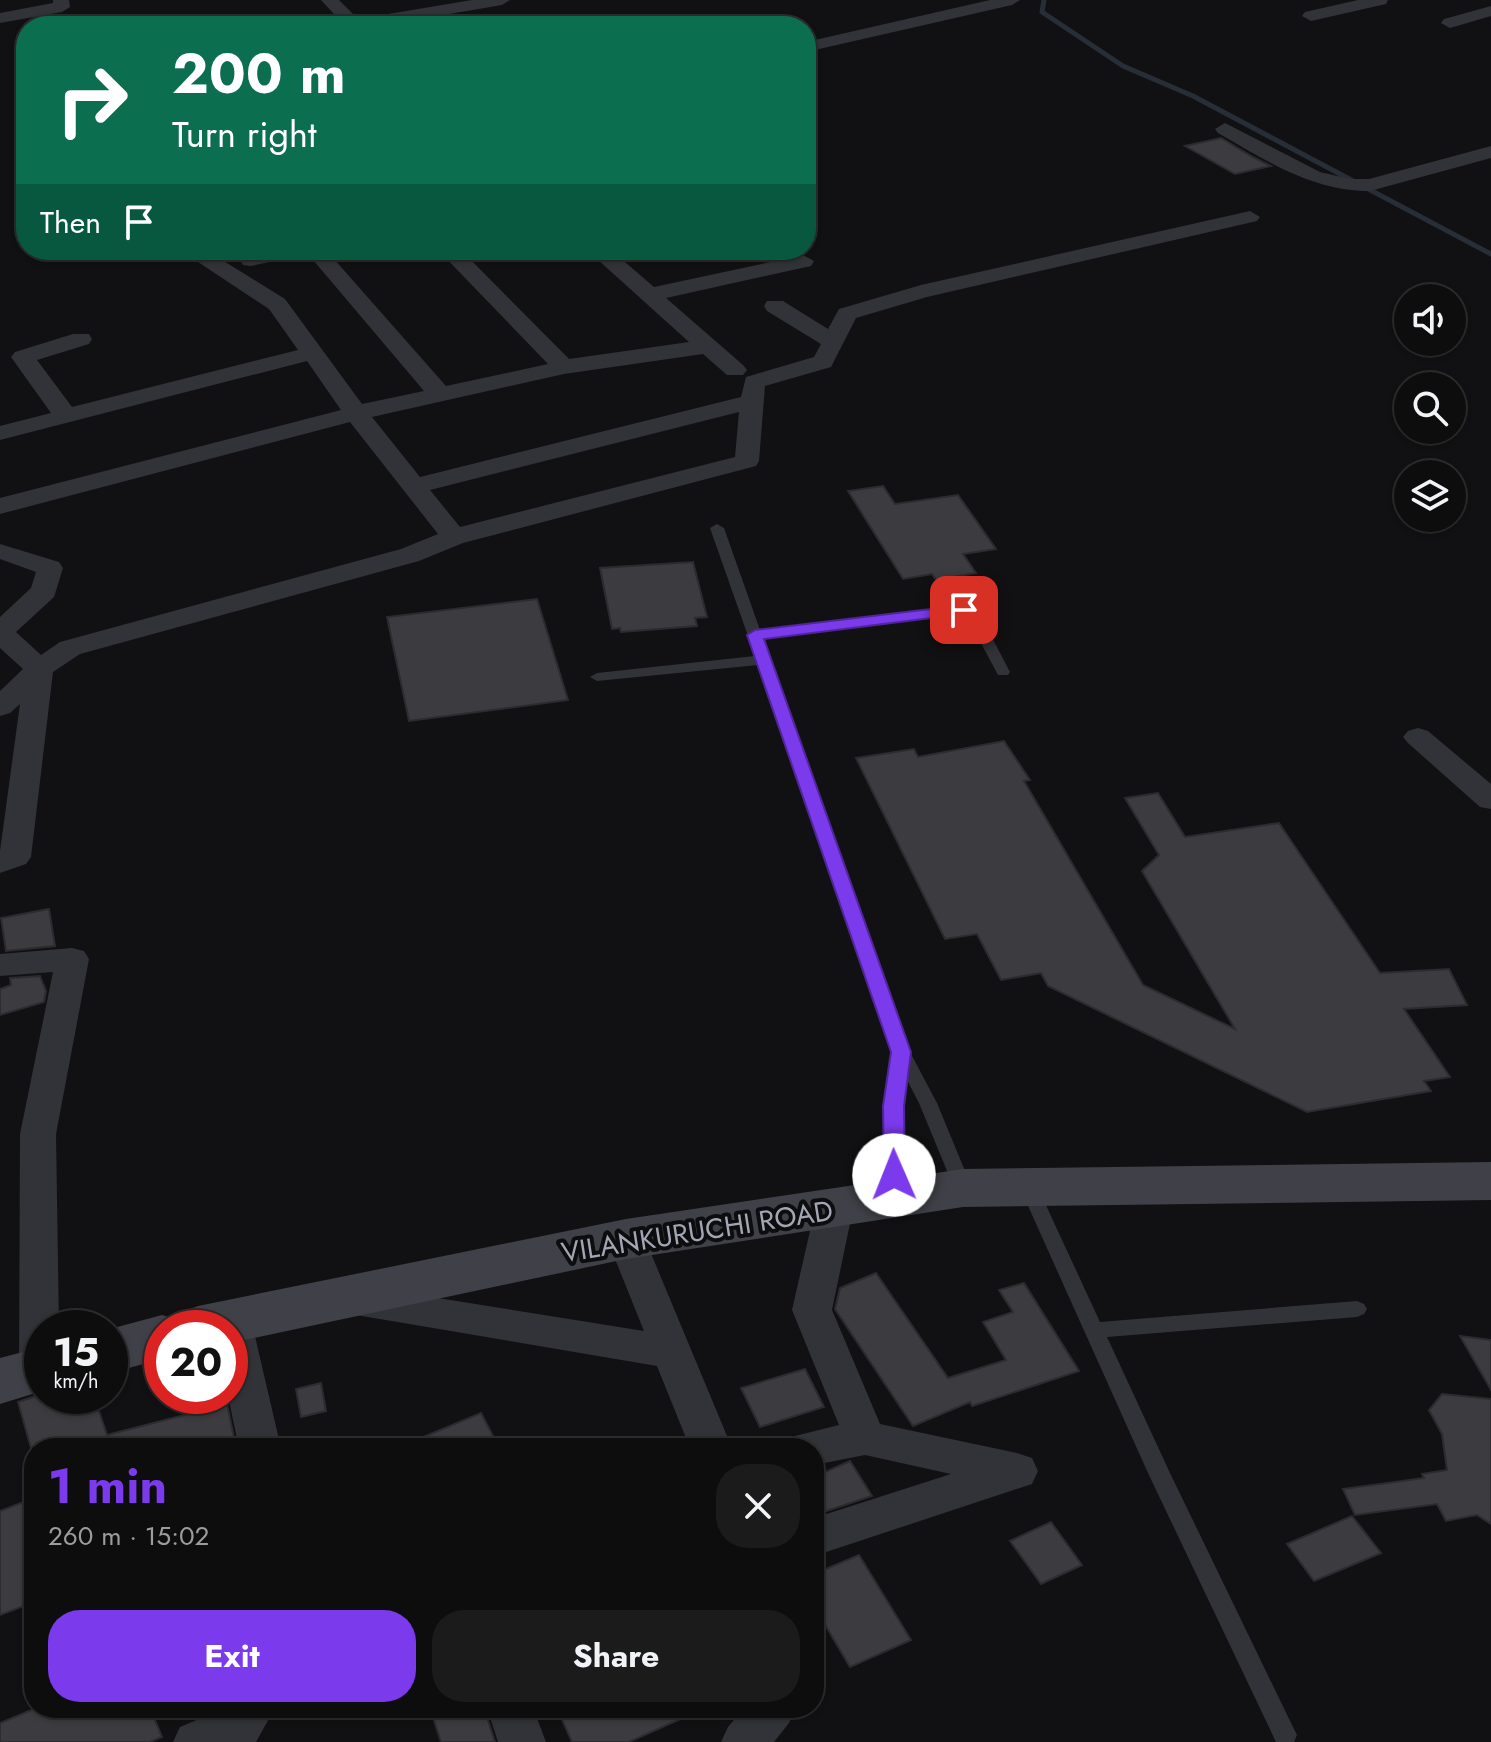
<!DOCTYPE html>
<html lang="en">
<head>
<meta charset="utf-8">
<style>
  body { margin:0; font-family:Jost,sans-serif; background:#1b1b1c; color:#f1f3f6; height:100vh; display:flex; flex-direction:column; font-size:30px; white-space:nowrap }
  * { box-sizing:border-box; margin:0 }
  p { font-size:26px; color:#9a9c9e }
  .icon { flex:none; width:44px; height:44px; fill:none; stroke:currentColor; stroke-width:2; stroke-linecap:round; stroke-linejoin:round }
  .map { position:relative; flex:1; overflow:hidden }
  .details { position:absolute; left:24px; top:1438px; width:800px; height:280px; display:flex; flex-direction:column; background:#0d0d0e; border-radius:32px; box-shadow:0 2px 6px #0004,0 0 0 2px #2d2d2e }
  .details>* { flex:none }
  .banner { position:absolute; left:16px; top:16px; width:800px; height:244px; border-radius:32px; box-shadow:0 2px 6px #0004,0 0 0 2px #2d2d2e; background:#0b6e4f; color:#fff; overflow:hidden }
  .fabs { position:absolute; left:1394px; top:284px; display:grid; gap:16px }
  .fabs a { display:grid; place-items:center; width:72px; height:72px; border-radius:50%; background:#0d0d0e; box-shadow:0 2px 6px #0004,0 0 0 2px #2d2d2e; font-size:40px }
  .speed { position:absolute; left:24px; top:1310px; display:flex; gap:16px; font-size:40px; font-weight:700; text-align:center }
  .speed>* { display:grid; place-content:center; width:104px; height:104px; border-radius:50%; background:#0d0d0e; box-shadow:0 2px 6px #0004,0 0 0 2px #2d2d2e; line-height:1 }
  .speed small { font-size:20px; font-weight:400 }
  .speed .limit { border:12px solid #d22; background:#fff; color:#111 }
  .pin { position:absolute; display:grid; place-items:center; width:68px; height:68px; color:#fff; margin:-34px; border-radius:16px; box-shadow:0 4px 12px #0006 }
  .me { position:absolute; width:88px; margin:-44px; rotate:359deg; stroke-linejoin:round; filter:drop-shadow(0 0 6px #0008) }
  .turn { display:flex; align-items:center; gap:28px; height:168px; padding:0 24px; font-size:36px }
  .turn .icon { width:104px; height:104px; stroke-width:2.5 }
  .turn b { display:block; font-size:56px; line-height:68px }
  .then { display:flex; align-items:center; height:76px; padding:0 24px; background:#0003; gap:16px; font-size:30px }
  .round { display:grid; place-items:center; flex:none; width:84px; height:84px; border-radius:32px; background:#1b1b1c }
  .overview { display:flex; align-items:center; justify-content:space-between; height:136px; padding:0 24px }
  h1 { font-size:48px; font-weight:700; line-height:60px; color:#7c3aed }
  .primary-button { display:flex; gap:16px; margin-top:auto; padding:16px 24px }
  .primary-button a { flex:1; height:92px; border-radius:32px; background:#7c3aed; color:#fff; font-size:32px; font-weight:700; line-height:92px; text-align:center }
  .primary-button a+a { background:#1b1b1c; color:#f1f3f6 }
  .map>svg:first-child { display:block }
  .lines { fill:none; stroke-linecap:round; stroke-linejoin:round }
  .stream { stroke:#282e37; stroke-width:5 }
  .building { fill:#3c3b40; stroke:#2c2b2f; stroke-width:2 }
  .lane { fill:#323338; fill-rule:evenodd }
  .street { fill:#323338; fill-rule:evenodd }
  .secondary { fill:#404148; fill-rule:evenodd }
  .route { fill:#7c3aed; stroke:#51269a; stroke-width:2 }
  .labels { text-anchor:middle; stroke-width:8; stroke-linejoin:round; paint-order:stroke }
  .street-label { font-size:28px; fill:#a2a6b4; stroke:#0d0c0e }
</style>
</head>
<body>
<div class="map">
<svg width="1491" height="1742" viewBox="0 0 1491 1742">
  <rect width="100%" height="100%" fill="#111113"/>
  <g class="lines">
    <path class="stream" d="M1044,0L1042,12L1123,66L1193,96L1491,254"/>
  </g>
  <g class="building">
    <path d="M1221,138L1253,157L1271,166L1235,174L1185,146Z"/>
    <path d="M883,486L895,504L958,495L996,549L963,554L976,573L936,580L932,574L903,579L848,491Z"/>
    <path d="M693,562L707,617L695,618L697,626L621,632L620,628L612,629L600,568Z"/>
    <path d="M537,599L568,700L409,721L387,617Z"/>
    <path d="M1004,741L1030,780L1024,781L1143,985L1235,1029L1142,871L1159,855L1125,798L1158,793L1185,837L1279,823L1380,973L1449,969L1467,1005L1404,1009L1450,1077L1424,1081L1431,1091L1307,1112L1048,986L1041,973L1001,980L977,934L945,939L856,758L914,749L918,757Z"/>
    <path d="M49,909L55,946L6,951L1,918Z"/>
    <path d="M40,976L46,991L44,1002L0,1015V989L11,985L10,978Z"/>
    <path d="M876,1273L948,1378L1006,1360L983,1322L1013,1312L999,1290L1024,1283L1079,1371L972,1406L970,1402L913,1426L835,1309L840,1288Z"/>
    <path d="M1460,1336L1491,1340V1390Z"/>
    <path d="M805,1369L824,1407L760,1427L741,1388Z"/>
    <path d="M321,1383L326,1411L301,1417L296,1389Z"/>
    <path d="M42,1394L94,1396L107,1435L227,1404L236,1447L31,1448L18,1402Z"/>
    <path d="M1442,1394L1491,1399V1524L1477,1515L1446,1521L1437,1504L1355,1515L1343,1489L1424,1478L1422,1474L1447,1470L1442,1434L1429,1410Z"/>
    <path d="M481,1413L493,1436L462,1448H397Z"/>
    <path d="M850,1461L872,1496L814,1515V1477Z"/>
    <path d="M34,1498V1602L0,1615V1511Z"/>
    <path d="M1352,1516L1381,1553L1314,1581L1287,1544Z"/>
    <path d="M1051,1522L1082,1565L1041,1584L1010,1541Z"/>
    <path d="M859,1555L911,1640L850,1667L814,1606V1574Z"/>
    <path d="M36,1708H150L162,1737L150,1742H0V1723Z"/>
    <path d="M430,1708H484L495,1742H441Z"/>
    <path d="M557,1708H705L629,1742H572Z"/>
  </g>
  <g class="lines">
    <g class="lane">
      <path d="M717,524L724,528L760,630L964,606L978,611L1010,672L1008,675H998L967,617L962,614L763,638L910,1052L937,1103L972,1188L970,1193L963,1195L956,1193L954,1188L919,1103L906,1078L902,1106L904,1199L902,1204L895,1206L888,1204L886,1199L884,1106L892,1052L758,665L597,681L590,677L597,673L755,656L710,528Z"/>
      <path d="M1029,1181L1036,1183L1038,1188L1100,1322L1357,1301L1364,1304L1367,1309L1364,1314L1357,1317L1107,1337L1170,1473L1293,1727L1297,1735L1294,1742H1276L1148,1473L1020,1188L1022,1183Z"/>
    </g>
    <g class="street">
      <path d="M53,0H69L70,7L62,12L0,23V13L53,3Z"/>
      <path d="M321,0H339L358,19L472,0H510L502,5L379,26H345Z"/>
      <path d="M990,0H1020L1012,5L806,52V42Z"/>
      <path d="M1358,0H1388L1386,4L1311,21L1302,16L1305,12Z"/>
      <path d="M1491,6V16L1450,28L1441,23L1444,19Z"/>
      <path d="M129,19L140,26H122L123,20Z"/>
      <path d="M1225,123L1320,172L1350,179H1369L1491,146V158L1370,191C1312,191 1267,161 1218,133L1215,129Z"/>
      <path d="M1250,211L1260,217L1257,221L927,297L856,318L831,367L765,386L759,461L756,466L463,543L419,561L80,654L53,672L31,857L26,864L0,873V851L20,704L10,713L0,716V691L23,669L0,648V617L31,588L36,572L0,559V544L59,562L63,568L54,597L16,632L41,655L60,642L401,549L438,534L350,422L0,514V498L341,410L307,361L0,440V426L51,413L11,357L15,352L73,334H89L92,339L89,344L37,360L72,407L298,350L269,309L180,250H206L285,299L362,404L424,391L308,254L251,266L243,265L240,260L243,255L269,250H326L446,386L548,364L438,250H461L569,359L689,342L587,250H611L654,287L803,255L814,261L811,266L666,298L743,365L747,370L743,375H727L703,354L564,374L372,417L420,477L741,397L746,377L814,357L821,344L767,311L764,306L767,301H783L828,329L839,309L921,285ZM739,412L735,457L460,527L430,490Z"/>
      <path d="M1418,728L1428,731L1491,784V809L1480,807L1408,743L1403,737L1408,731Z"/>
      <path d="M72,948L84,951L89,959L56,1134L59,1328H42V1385L25,1382L19,1370L20,1134L53,972L0,976V954Z"/>
      <path d="M834,1195L847,1199L853,1209L832,1310L880,1424L1017,1453L1032,1458L1038,1471L1032,1484L814,1556V1518L951,1474L865,1455L814,1465V1448H789L795,1436L839,1425L792,1310L815,1209L821,1199Z"/>
      <path d="M626,1224L640,1229L645,1239L732,1448H690L657,1366L356,1315L342,1311L336,1300L342,1289L356,1285L644,1331L607,1239L612,1229Z"/>
      <path d="M231,1303L245,1308L251,1319L281,1448H239L228,1396L230,1328H213L211,1319L217,1308Z"/>
      <path d="M225,1708H275L256,1742H173L180,1727Z"/>
      <path d="M487,1708H533L546,1742H498Z"/>
      <path d="M744,1708H796L789,1723L774,1742H721L728,1727Z"/>
    </g>
    <g class="secondary">
      <path d="M1491,1162V1200L963,1207L626,1259L230,1343V1328H162V1359L110,1373V1329L162,1315L175,1319L179,1313L198,1306L626,1219L963,1169Z"/>
      <path d="M42,1347V1391L0,1404V1358Z"/>
    </g>
  </g>
  <path class="route" d="M964,605L970,606V613L764,639L911,1052L904,1106L905,1175L902,1181H887L884,1175L883,1106L891,1052L747,635L755,630Z"/>
  <g class="labels">
    <g class="street-label">
      <text transform="translate(697 1231) rotate(-9)" y="10">VILANKURUCHI ROAD</text>
    </g>
  </g>
</svg>
<div class="fabs">
<a><svg class="icon" aria-label="sound" viewBox="0 0 24 24"><path d="M4 9h4l5-4v14l-5-4H4zM17 9q2 3 0 6"/></svg></a>
<a><svg class="icon" aria-label="search" viewBox="0 0 24 24"><circle cx="10" cy="10" r="6"/><path d="M15 15l6 6"/></svg></a>
<a><svg class="icon" aria-label="layers" viewBox="0 0 24 24"><path d="M12 4l9 5-9 5-9-5zM3 14l9 5 9-5"/></svg></a>
</div>
<div class="speed"><div>15<small>km/h</small></div><div class="limit">20</div></div>
<div class="pin" style="left:964px;top:610px;background:#d93025"><svg class="icon" aria-label="arrive" viewBox="0 0 24 24"><path d="M6 21V4h12l-3 4 3 4H6"/></svg></div>
<svg class="me" style="left:894px;top:1175px" viewBox="-20 -20 40 40"><circle r="19" fill="#fff"/><path d="M0-13L10 11 0 6-10 11z" fill="#7c3aed"/></svg>
<div class="banner">
<div class="turn"><svg class="icon" aria-label="right" viewBox="0 0 24 24"><path d="M7 20v-9h11M14 6l5 5-5 5"/></svg><div><b>200 m</b>Turn right</div></div>
<div class="then">Then<svg class="icon" aria-label="arrive" viewBox="0 0 24 24"><path d="M6 21V4h12l-3 4 3 4H6"/></svg></div>
</div>
<section class="details">
<div class="overview"><div><h1>1 min</h1><p>260 m · 15:02</p></div><a class="round"><svg class="icon" aria-label="close" viewBox="0 0 24 24"><path d="M6 6l12 12M18 6L6 18"/></svg></a></div>
<div class="primary-button"><a>Exit</a><a>Share</a></div>
</section>
</div>
</body>
</html>
